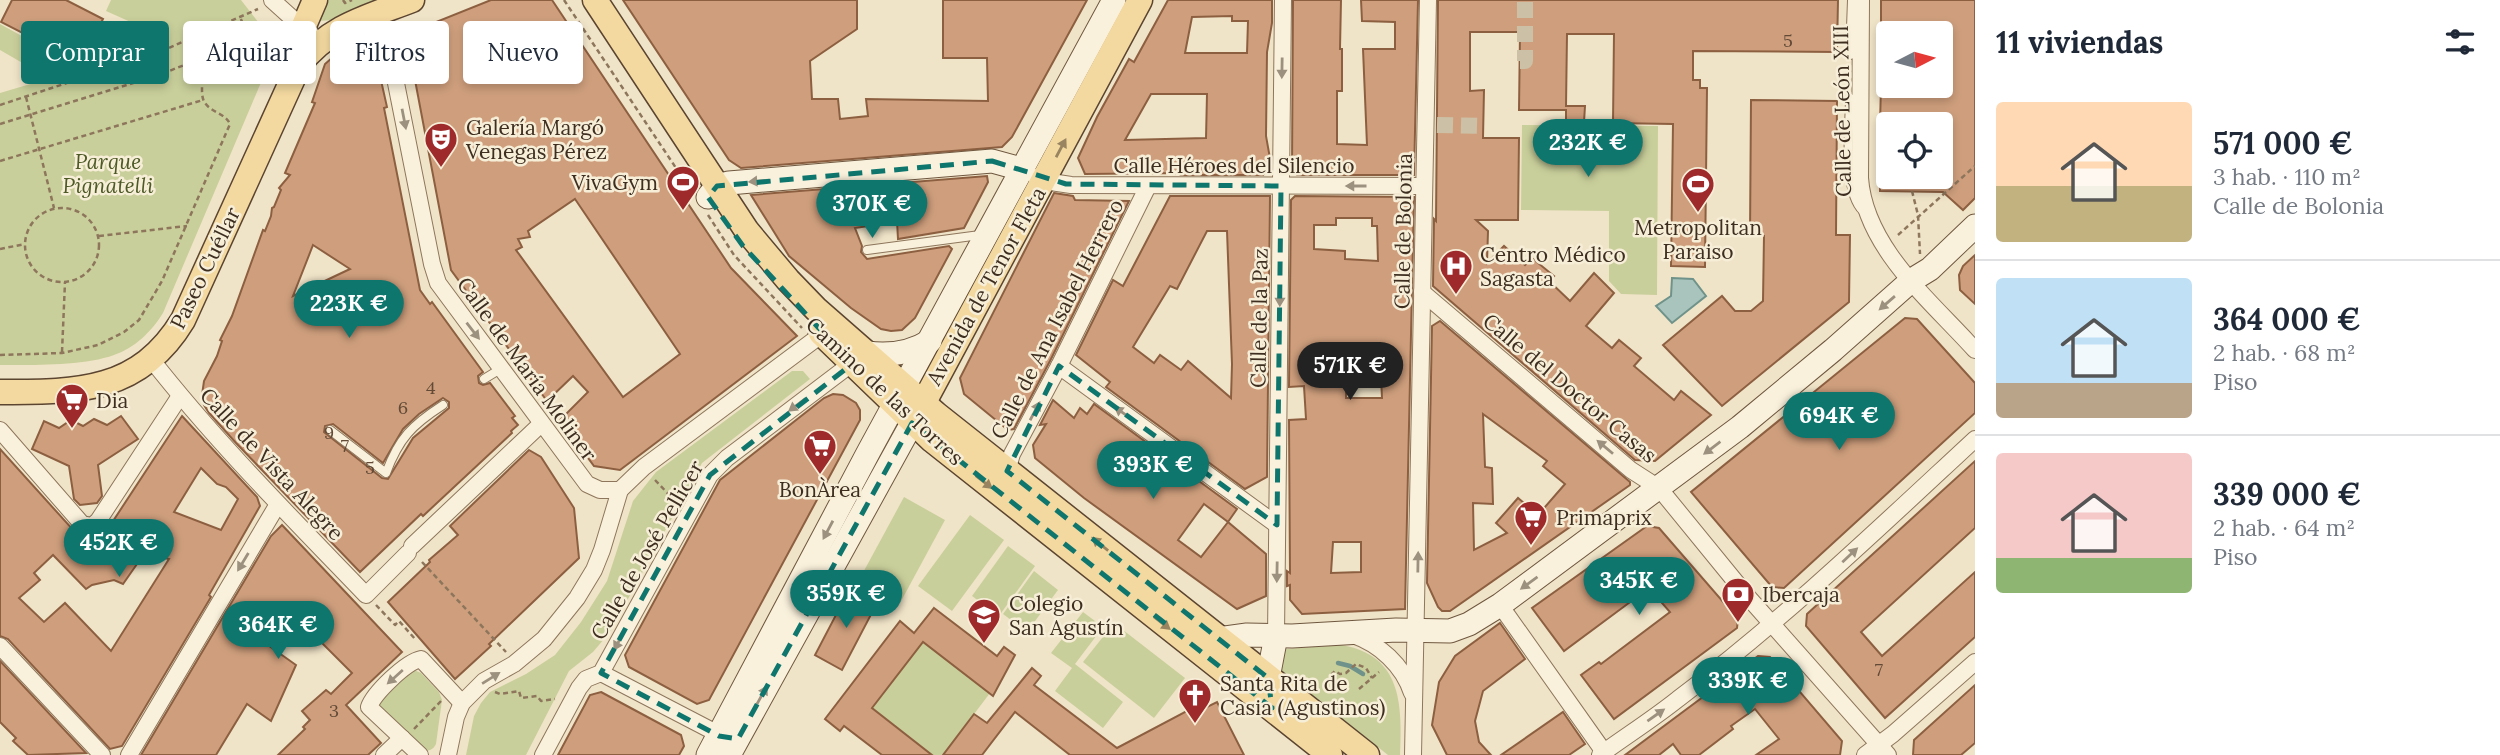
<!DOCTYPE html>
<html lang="es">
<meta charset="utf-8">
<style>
body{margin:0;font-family:Lora,serif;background:#f6f6f7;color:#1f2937;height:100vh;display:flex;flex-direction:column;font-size:26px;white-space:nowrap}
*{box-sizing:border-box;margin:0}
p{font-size:23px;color:#747a83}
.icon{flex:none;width:38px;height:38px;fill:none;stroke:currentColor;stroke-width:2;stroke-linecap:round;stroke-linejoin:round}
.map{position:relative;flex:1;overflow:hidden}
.drawer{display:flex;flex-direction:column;background:#fff;width:525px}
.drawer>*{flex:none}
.top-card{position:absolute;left:21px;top:21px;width:665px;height:63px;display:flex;gap:14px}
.needle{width:46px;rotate:84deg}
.controls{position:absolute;left:1876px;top:21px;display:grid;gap:14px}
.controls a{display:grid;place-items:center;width:77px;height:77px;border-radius:7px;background:#fff;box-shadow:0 4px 10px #0003;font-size:35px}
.price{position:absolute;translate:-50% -60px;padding:0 16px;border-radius:24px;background:#0f766e;color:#fff;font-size:23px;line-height:46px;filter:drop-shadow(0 2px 4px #0008)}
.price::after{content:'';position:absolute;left:50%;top:42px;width:21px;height:16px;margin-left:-10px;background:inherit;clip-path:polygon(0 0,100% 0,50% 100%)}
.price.selected{background:#222;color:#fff}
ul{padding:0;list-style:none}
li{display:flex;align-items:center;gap:21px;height:175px;padding:0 21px}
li+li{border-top:2px solid #e0e1e3}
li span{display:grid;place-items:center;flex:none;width:196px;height:140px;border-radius:7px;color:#555}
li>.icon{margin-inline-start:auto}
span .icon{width:84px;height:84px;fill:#fffc;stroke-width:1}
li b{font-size:30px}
h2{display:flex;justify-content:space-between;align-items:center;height:84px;padding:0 21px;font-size:30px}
.tag{padding:0 24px;border-radius:7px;background:#fff;box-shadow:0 4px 10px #0003;font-size:24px;line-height:63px}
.tag.selected{background:#0f766e;color:#fff}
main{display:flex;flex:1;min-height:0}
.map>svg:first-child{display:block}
.green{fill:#c9cf9b}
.water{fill:#a9c4bc;stroke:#6f938a;stroke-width:2}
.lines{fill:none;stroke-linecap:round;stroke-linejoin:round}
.stream{stroke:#6f938a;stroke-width:4.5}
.building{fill:#cf9f7d;stroke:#8d5f41;stroke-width:2;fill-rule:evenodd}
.street-tunnel{stroke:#ccc0a6;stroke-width:16;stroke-dasharray:16 8;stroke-linecap:butt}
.lane-casing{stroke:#8d765c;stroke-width:10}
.street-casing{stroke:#8d765c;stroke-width:18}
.secondary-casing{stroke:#6f573f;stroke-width:25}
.primary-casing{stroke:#5b4430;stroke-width:27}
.path{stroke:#8d765c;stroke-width:2.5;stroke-dasharray:5 3.5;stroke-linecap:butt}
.lane{stroke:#faf1dc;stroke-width:8}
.street{stroke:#faf1dc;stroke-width:16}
.secondary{stroke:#faf1dc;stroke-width:23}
.primary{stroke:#f3d9a0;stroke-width:24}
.oneway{fill:#9c907e}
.oneway2{fill:#988460}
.marked{fill:none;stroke:#0f766e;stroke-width:5;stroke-dasharray:14 9;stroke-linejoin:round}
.labels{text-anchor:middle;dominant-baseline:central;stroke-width:5;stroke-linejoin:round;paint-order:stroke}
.number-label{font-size:18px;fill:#624a37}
.street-label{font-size:21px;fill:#3d2e20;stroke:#f7eed8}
.poi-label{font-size:21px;fill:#3d2e20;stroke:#f7eed8;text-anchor:start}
.park-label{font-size:21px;font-style:italic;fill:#4d5a26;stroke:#f7eed8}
</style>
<main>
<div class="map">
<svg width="1975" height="755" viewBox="0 0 1975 755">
<rect width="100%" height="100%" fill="#f0e4c8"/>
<g class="green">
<path d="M111,0H241L273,41L274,52L163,313C152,331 135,348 114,355C84,366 33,365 0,365V93L81,69L162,36L106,11Z"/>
<path d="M329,0H383L333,20L319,21L317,19Z"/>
<path d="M0,24L38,45L26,65L0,50Z"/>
<path d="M1522,125L1658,126L1657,295L1621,294L1609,281V211L1521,210Z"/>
<path d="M792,371H803L810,379L702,463L610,632L593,652L569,671L526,755H466L474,716L481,703L490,692L526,674L555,655L581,622L607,581L633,501L656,472Z"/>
<path d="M904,497L945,520L900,603L859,580Z"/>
<path d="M970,515L1004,540L952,611L918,586Z"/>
<path d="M1008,546L1035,566L999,616L972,596Z"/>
<path d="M1034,571L1058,590L1027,632L1003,614Z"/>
<path d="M1083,612L1103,627L1075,664L1123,702L1103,728L1055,691L1072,668L1051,653Z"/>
<path d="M1114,623L1185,678L1154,718L1083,662Z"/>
<path d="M923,642L990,693L943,755H932L872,708Z"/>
<path d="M1341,645C1402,655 1402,704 1400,755H1388L1283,672L1280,667L1281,652L1286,649Z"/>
<path d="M414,670L421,673L439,692L442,700L436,744C433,750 429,751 423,751L379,710L378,703L410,672Z"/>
</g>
<path class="water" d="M1672,278L1693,279L1706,296L1672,323L1656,306L1671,296Z"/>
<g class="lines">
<path class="stream" d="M1338,663L1350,666L1363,674"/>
</g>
<g class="building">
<path d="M12,0H66L103,19L81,63L1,22Z"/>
<path d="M491,0H552L731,268L797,336L620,470L594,466L560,420L588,392L573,376L547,401L451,270L408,43L412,34L416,30ZM575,199L680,354L623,397L516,250L522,247L518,239L530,237L528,231Z"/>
<path d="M623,0H857V29L810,61L812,99H838L840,119L868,116L866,99L988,101L987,58H943V0H1087L1012,137L1002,147L741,168L729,160Z"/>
<path d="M1168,0H1272V23L1267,52L1266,136L1271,164L1263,175H1181L1182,173L1085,174L1078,158L1097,117L1129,59L1134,62ZM1232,16V21H1248L1247,53H1185L1192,17ZM1151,94H1207L1206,138L1125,140Z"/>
<path d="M1293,0H1341L1340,49H1342V91H1337V144L1367,145L1363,49H1395V22L1362,21L1361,0H1418L1414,175H1297L1292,170Z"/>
<path d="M1438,0H1838L1837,52L1693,51V80H1700V88H1707L1705,267L1671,266L1673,124L1613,123L1614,34H1567L1566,106H1585L1584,122H1566V110H1519L1520,32H1470V91L1484,90L1483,138H1519L1518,220H1476L1488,231L1487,263L1504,246L1525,265L1532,258L1554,276L1549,281L1570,301L1594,273L1614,293L1586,326L1612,348L1619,340L1641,358L1634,366L1674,400L1681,391L1711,415L1655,461L1635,460L1433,286L1434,219L1436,221Z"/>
<path d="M1881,0H1975V198L1963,210L1943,192L1880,191V177H1941V124H1880L1881,86H1941V33H1881Z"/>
<path d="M350,49L368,54L378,67L387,107L384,108L420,290L430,304L432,302L483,372L478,376L479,383L483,385L490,383L515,416L512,418L518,425L511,431L512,433L423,516L421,514L360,572L236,443L209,413L204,405L202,395L204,381L217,356L222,341L220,340L232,316L263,230L265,231L271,216L272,208L274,207L281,190L279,188L290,175L285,173L315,103L312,102L325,64L341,50ZM313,245L350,269L293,296ZM443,398L449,402V408L413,438L388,479L382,478L324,432L325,426L333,424L383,463L403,429L419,414Z"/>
<path d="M1751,100L1837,101L1836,235H1850L1849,302L1722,406L1663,345L1722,296L1735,311H1751L1763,301L1764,236H1750Z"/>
<path d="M987,176L988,182L964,228L898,239L897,221L869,223V226L855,228L862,246L861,252L867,259L949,246L952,249L915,318L902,330L891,331L881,329L851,308L789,256L751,195Z"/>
<path d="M1054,193L1073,196L1075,200L1129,201L1050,361L1014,429L1008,430L964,394L960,378Z"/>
<path d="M1170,196H1270L1267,477L1245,489L1106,387L1110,382L1076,355L1113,280L1123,286ZM1207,231H1227L1232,364L1231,398L1188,361L1181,370L1160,355L1154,363L1133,347L1170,286L1177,289Z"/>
<path d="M1295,196L1414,197L1405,609L1302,614L1290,600V585L1287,586V571L1290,573L1289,420L1306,419L1304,386L1289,387L1291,200ZM1336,218H1372V226H1377L1378,261L1345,259V251L1314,249V225H1336ZM1341,354L1380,355L1382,398H1346V384H1342ZM1333,542H1361V572L1331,573Z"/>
<path d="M1975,255V304L1960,290L1959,275L1963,266Z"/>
<path d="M1905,318L1917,319L1975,383V413L1784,588L1772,587L1691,492Z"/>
<path d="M1440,321L1630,482V485L1450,611H1442L1438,607L1427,583L1432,326ZM1483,414L1547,461L1543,466L1565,484L1538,515L1518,498L1496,523L1507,533L1474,550L1473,503L1493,504L1492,468L1485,467Z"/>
<path d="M833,394L843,395L856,403L860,410V420L709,700L697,704L629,667L625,655L720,480L824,398Z"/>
<path d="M1053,400L1074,418L1080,408L1087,414L1094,404L1237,509L1228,522L1266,554V596L1237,609L1084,498L1035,458L1033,445L1046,424L1040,425ZM1204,504L1228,522L1201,557L1178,540Z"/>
<path d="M121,416L138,439L98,465L102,496L97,503L80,505L74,499L69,466L32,449L44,421L59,428L71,420L83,426L94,419L107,425Z"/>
<path d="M182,416L257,497L260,506L209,595L211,597L122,746L110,749L8,639L0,636V449L74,531L84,535L96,547ZM201,468L217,484L226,487L238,499L221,530L174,512ZM144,554L169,559L111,651L65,603L44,622L19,598L40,580L34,573L53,555L86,589L92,585L114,580L123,584Z"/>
<path d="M529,450L541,457L574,508L579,558L489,644L491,646L455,679L388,602L430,562L429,560L458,535L450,526Z"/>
<path d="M1975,461V528L1861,632L1882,656L1975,572V637L1885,718L1806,626L1807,614Z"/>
<path d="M282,525L402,652L346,705L381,743L368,755H278L305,729L303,727L310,720L302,711L326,690L331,694L352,673L287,608L265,643L296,665L271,721L247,704L216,755H141L271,536Z"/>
<path d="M1647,526L1659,528L1738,619L1737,628L1614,719L1581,675L1599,662L1601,664L1670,612L1649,588L1564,651L1532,608Z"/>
<path d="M849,590L876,605L842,670L815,655Z"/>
<path d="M934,608L997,656L1004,647L1015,655L993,696L923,642L872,708L932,755H882L844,726L840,731L825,719L900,621L914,633Z"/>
<path d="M1500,623L1525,659L1483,691L1475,721L1479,742L1491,755H1447L1432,725L1439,682L1455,656Z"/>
<path d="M1758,656L1770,657L1842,741L1840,755H1756L1779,739L1755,709L1731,726L1733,729L1699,755H1681L1673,744L1659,755H1625Z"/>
<path d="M0,661L86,753L28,755L13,741L16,738L0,722Z"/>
<path d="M1032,668L1041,676L1034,685L1117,748L1200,704L1203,709L1217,702L1244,755H1070L1015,712L982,755H943L974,714L987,723Z"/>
<path d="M1975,685V743L1961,755H1913L1914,740Z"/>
<path d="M601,692L681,735L684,746L679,755H558L590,695Z"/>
<path d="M1563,712L1585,744L1569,755H1501Z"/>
</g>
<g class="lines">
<g class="street-tunnel">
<path d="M1520,61H1525V0"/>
<path d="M1437,125L1483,126"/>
</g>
<defs>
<g id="lane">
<path d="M1850,55L1852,0"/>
<path d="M1850,98C1850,126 1842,191 1863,211"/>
<path d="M867,250L980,235"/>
<path d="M484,379L502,368"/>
<path d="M330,430L386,473C399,438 412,425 443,405"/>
</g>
<g id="street">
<path d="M272,0L303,28L310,32"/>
<path d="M1861,0L1860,178C1865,248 1931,301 1975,350"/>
<path d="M350,25L381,41L391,58L432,264L438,283L587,484L600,490H620"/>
<path d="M1036,177L1044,181L1071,185L1424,186"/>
<path d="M1422,292L1631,470L1659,488L1748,597L1888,755"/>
<path d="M151,359C217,443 292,518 366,595L408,553"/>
<path d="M1059,366L1277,525"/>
<path d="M0,430L82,524L92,526L98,521L180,396"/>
<path d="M1010,473L1009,464L1012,454L1059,366L1148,186"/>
<path d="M412,546L541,424"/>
<path d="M1500,605L1604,752"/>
<path d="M1353,635C1379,644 1403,665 1412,693"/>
<path d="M1276,636L1283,0"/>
<path d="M0,646L102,755"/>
<path d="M601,673L726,738"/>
<path d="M129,755L278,504"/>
<path d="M384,755L402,738"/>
<path d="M420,755L369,707C374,693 406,662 421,659L462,703"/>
<path d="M448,755L456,717L462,703L484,681L514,664L544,639L577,598L594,570L602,550L620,490L644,467L829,329"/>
<path d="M543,755L579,688L586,679L601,673L710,475L727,458L851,364"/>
<path d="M1413,755L1428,0"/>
<path d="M1600,755C1626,736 1653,719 1678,699C1783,620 1879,528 1975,439"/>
<path d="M1865,755L1893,734L1975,662"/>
</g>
<g id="secondary">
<path d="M708,197L717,186L729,183L992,161L1021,169"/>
<path d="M867,353C889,356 911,353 930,341"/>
<path d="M1218,639L1247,635L1292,636L1396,630L1450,631L1469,624L1500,605L1740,427L1833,350L1912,280L1930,269L1975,226"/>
<path d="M1268,692V678L1276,636"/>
<path d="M708,755L869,451L1114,0"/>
<path d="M729,755L922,405"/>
</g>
<g id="primary">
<path d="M595,0L747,231L788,280L816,309L936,414L1367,755"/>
<path d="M299,65L303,28L315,0"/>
<path d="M821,333L932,440L1330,755"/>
<path d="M0,392C76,392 139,393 183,320L299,65C329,26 368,17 412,0"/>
<path d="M924,402L1140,0"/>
</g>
</defs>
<use href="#lane" class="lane-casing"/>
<use href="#street" class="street-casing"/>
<use href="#secondary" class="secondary-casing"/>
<use href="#primary" class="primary-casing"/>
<g class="path">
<path d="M343,0L345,3L352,0"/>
<path d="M564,0L690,189"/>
<path d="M26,97L54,208"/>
<path d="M0,105L155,54L258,9"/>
<path d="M0,124L159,75L250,39L276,24"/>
<path d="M0,161L203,100"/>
<path d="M1912,191L1918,215L1920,254"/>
<circle cx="62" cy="245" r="37"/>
<path d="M708,215L734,255L802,328"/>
<path d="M1898,235L1975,166"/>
<path d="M99,236L187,226"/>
<path d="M0,249L25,244"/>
<path d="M62,352L65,282"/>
<path d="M0,355L62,353L98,345L124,332L139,320L162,281L230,124C225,113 212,113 205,103C202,99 202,93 202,88C202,57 236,62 257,56L240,17"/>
<path d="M655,480L677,503"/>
<path d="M422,562L506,652"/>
<path d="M376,605L395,625L399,621L416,640"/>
<path d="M1331,675L1335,671L1340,674L1346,673L1356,664L1366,668L1372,678"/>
<path d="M1359,689L1379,672"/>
<path d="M495,692L500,694L519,691L521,698L537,696L541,701L555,699"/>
<path d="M414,729L441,701"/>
</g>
<use href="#lane" class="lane"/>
<use href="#street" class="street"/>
<use href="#secondary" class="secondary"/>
<use href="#primary" class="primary"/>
</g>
<defs><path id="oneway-solid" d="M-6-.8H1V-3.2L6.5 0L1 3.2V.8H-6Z" transform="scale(1.75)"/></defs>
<g class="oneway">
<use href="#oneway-solid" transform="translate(1282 68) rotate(91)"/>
<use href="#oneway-solid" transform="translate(404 119) rotate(79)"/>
<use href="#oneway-solid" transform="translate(759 181) rotate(175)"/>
<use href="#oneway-solid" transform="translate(1356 186) rotate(-180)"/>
<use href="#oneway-solid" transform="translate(1280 296) rotate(91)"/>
<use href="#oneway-solid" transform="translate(1887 303) rotate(139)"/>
<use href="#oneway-solid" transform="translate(473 331) rotate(52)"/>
<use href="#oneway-solid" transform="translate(797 405) rotate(143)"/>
<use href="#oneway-solid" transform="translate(1035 411) rotate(-62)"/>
<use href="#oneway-solid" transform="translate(1123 413) rotate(-144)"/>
<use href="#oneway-solid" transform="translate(1605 447) rotate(-140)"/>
<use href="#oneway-solid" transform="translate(1712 448) rotate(143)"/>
<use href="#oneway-solid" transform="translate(828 530) rotate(118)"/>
<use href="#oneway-solid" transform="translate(1850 555) rotate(-43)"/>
<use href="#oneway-solid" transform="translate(243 562) rotate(121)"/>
<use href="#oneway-solid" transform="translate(1418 562) rotate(-89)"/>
<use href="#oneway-solid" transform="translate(1277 572) rotate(91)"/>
<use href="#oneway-solid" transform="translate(1529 583) rotate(144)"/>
<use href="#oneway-solid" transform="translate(619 641) rotate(119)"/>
<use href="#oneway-solid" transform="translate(395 677) rotate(138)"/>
<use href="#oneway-solid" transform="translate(491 678) rotate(-32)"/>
<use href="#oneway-solid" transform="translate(762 695) rotate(-61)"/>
<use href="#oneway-solid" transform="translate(1656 715) rotate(-35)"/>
</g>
<g class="oneway2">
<use href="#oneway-solid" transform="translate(1061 148) rotate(-62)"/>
<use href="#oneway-solid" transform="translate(984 482) rotate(38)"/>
<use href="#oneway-solid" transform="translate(1100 544) rotate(-141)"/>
<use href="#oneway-solid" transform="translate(1162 623) rotate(38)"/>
</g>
<path class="marked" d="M992,161L1066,184L1281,186L1277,525L1059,366L1007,471L1268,678L1272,708L912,423L738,739L719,736L601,673L710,475L852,364L743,246L708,197L717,186Z"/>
<defs>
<symbol id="theatre-pin" viewBox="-11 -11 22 30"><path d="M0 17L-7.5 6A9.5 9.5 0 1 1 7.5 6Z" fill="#9e2a2b" stroke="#f7eed8"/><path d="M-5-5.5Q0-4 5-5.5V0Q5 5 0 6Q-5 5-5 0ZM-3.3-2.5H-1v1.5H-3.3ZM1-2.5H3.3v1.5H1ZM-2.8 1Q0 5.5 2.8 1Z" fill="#fff"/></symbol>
<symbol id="stadium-pin" viewBox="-11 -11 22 30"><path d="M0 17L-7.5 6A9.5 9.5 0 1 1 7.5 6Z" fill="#9e2a2b" stroke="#f7eed8"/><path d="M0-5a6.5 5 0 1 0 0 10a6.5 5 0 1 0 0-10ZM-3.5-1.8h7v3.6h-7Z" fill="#fff"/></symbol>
<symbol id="hospital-pin" viewBox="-11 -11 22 30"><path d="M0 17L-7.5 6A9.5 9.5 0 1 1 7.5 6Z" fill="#9e2a2b" stroke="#f7eed8"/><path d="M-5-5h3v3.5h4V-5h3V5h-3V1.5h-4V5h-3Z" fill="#fff"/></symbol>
<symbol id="supermarket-pin" viewBox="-11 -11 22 30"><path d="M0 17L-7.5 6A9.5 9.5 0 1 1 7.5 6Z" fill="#9e2a2b" stroke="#f7eed8"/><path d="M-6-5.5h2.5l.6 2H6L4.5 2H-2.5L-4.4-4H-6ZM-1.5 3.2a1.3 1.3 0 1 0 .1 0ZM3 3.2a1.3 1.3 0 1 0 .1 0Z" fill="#fff"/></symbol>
<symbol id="bank-pin" viewBox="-11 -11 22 30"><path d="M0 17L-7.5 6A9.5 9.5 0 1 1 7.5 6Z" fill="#9e2a2b" stroke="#f7eed8"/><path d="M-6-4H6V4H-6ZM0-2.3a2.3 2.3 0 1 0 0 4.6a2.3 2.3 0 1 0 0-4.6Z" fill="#fff"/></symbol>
<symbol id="school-pin" viewBox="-11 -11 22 30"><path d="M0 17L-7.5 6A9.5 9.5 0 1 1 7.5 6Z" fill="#9e2a2b" stroke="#f7eed8"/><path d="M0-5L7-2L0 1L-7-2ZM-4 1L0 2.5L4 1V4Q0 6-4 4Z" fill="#fff"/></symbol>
<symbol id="church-pin" viewBox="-11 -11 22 30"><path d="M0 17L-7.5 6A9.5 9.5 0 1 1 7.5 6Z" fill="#9e2a2b" stroke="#f7eed8"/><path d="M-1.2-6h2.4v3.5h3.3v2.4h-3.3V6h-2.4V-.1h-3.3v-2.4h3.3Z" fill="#fff"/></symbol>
</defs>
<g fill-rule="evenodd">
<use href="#theatre-pin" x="422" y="120" width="38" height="52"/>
<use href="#stadium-pin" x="664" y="163" width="38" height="52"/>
<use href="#stadium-pin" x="1679" y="165" width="38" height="52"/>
<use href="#hospital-pin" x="1437" y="247" width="38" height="52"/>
<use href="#supermarket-pin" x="53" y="381" width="38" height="52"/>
<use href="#supermarket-pin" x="801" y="427" width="38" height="52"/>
<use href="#supermarket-pin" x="1512" y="498" width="38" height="52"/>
<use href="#bank-pin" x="1719" y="575" width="38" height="52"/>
<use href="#school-pin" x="965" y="596" width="38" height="52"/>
<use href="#church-pin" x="1176" y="676" width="38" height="52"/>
</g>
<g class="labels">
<g class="number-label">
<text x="1788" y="40">5</text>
<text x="431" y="387">4</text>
<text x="403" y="407">6</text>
<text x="329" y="432">9</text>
<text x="345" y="445">7</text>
<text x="370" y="467">5</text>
<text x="1879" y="669">7</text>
<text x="334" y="710">3</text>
</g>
<g class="street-label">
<text transform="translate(1842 111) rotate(-91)">Calle de León XIII</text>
<text x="1234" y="165">Calle Héroes del Silencio</text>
<text transform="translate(1403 231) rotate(-89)">Calle de Bolonia</text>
<text transform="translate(205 268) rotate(-64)">Paseo Cuéllar</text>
<text transform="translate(986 286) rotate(-61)">Avenida de Tenor Fleta</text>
<text transform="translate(1259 318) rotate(-89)">Calle de la Paz</text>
<text transform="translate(1057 319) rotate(-63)">Calle de Ana Isabel Herrero</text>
<text transform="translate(527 369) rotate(54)">Calle de María Moliner</text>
<text transform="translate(1570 388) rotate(40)">Calle del Doctor Casas</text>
<text transform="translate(885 391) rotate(43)">Camino de las Torres</text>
<text transform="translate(272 464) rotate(47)">Calle de Vista Alegre</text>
<text transform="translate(647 550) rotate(-60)">Calle de José Pellicer</text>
</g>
<g class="poi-label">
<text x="466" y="127">Galería Margó<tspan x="466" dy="24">Venegas Pérez</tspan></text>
<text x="658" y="182" text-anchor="end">VivaGym</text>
<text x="1698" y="227" text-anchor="middle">Metropolitan<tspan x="1698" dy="24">Paraiso</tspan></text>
<text x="1480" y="254">Centro Médico<tspan x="1480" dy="24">Sagasta</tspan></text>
<text x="96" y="400">Dia</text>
<text x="820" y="489" text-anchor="middle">BonÀrea</text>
<text x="1556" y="517">Primaprix</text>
<text x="1762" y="594">Ibercaja</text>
<text x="1009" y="603">Colegio<tspan x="1009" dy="24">San Agustín</tspan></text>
<text x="1220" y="683">Santa Rita de<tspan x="1220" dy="24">Casia (Agustinos)</tspan></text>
</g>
<g class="park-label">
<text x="108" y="161">Parque<tspan x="108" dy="24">Pignatelli</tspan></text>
</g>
</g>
</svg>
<div class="controls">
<a><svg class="needle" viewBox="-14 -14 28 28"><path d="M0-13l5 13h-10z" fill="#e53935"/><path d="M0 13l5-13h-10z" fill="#747a83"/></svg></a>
<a><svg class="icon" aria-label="locate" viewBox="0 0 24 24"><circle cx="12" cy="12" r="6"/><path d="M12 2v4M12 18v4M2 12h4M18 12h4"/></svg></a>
</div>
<b class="price" style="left:1588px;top:179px">232K €</b>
<b class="price" style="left:872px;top:240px">370K €</b>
<b class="price" style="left:349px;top:340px">223K €</b>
<b class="price selected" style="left:1350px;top:402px">571K €</b>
<b class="price" style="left:1839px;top:452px">694K €</b>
<b class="price" style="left:1153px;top:501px">393K €</b>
<b class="price" style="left:119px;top:579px">452K €</b>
<b class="price" style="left:1639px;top:617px">345K €</b>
<b class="price" style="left:846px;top:630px">359K €</b>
<b class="price" style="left:278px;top:661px">364K €</b>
<b class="price" style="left:1748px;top:717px">339K €</b>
<div class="top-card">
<a class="tag selected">Comprar</a>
<a class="tag">Alquilar</a>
<a class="tag">Filtros</a>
<a class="tag">Nuevo</a>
</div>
</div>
<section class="drawer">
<h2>11 viviendas<svg class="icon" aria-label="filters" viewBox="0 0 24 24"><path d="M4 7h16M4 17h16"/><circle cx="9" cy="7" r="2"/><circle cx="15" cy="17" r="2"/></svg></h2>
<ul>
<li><span style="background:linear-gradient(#ffd9b3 60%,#c2b280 0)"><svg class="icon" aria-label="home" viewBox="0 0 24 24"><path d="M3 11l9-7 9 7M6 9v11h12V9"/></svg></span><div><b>571 000 €</b><p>3 hab. · 110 m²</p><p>Calle de Bolonia</p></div></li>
<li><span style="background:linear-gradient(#bfe0f5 75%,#b9a48a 0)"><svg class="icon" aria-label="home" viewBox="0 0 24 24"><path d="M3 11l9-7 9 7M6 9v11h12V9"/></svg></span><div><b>364 000 €</b><p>2 hab. · 68 m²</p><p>Piso</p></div></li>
<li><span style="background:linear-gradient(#f6c9c9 75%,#8fb573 0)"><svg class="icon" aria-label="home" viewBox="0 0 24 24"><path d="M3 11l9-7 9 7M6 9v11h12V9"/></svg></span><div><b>339 000 €</b><p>2 hab. · 64 m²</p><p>Piso</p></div></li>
</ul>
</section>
</main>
